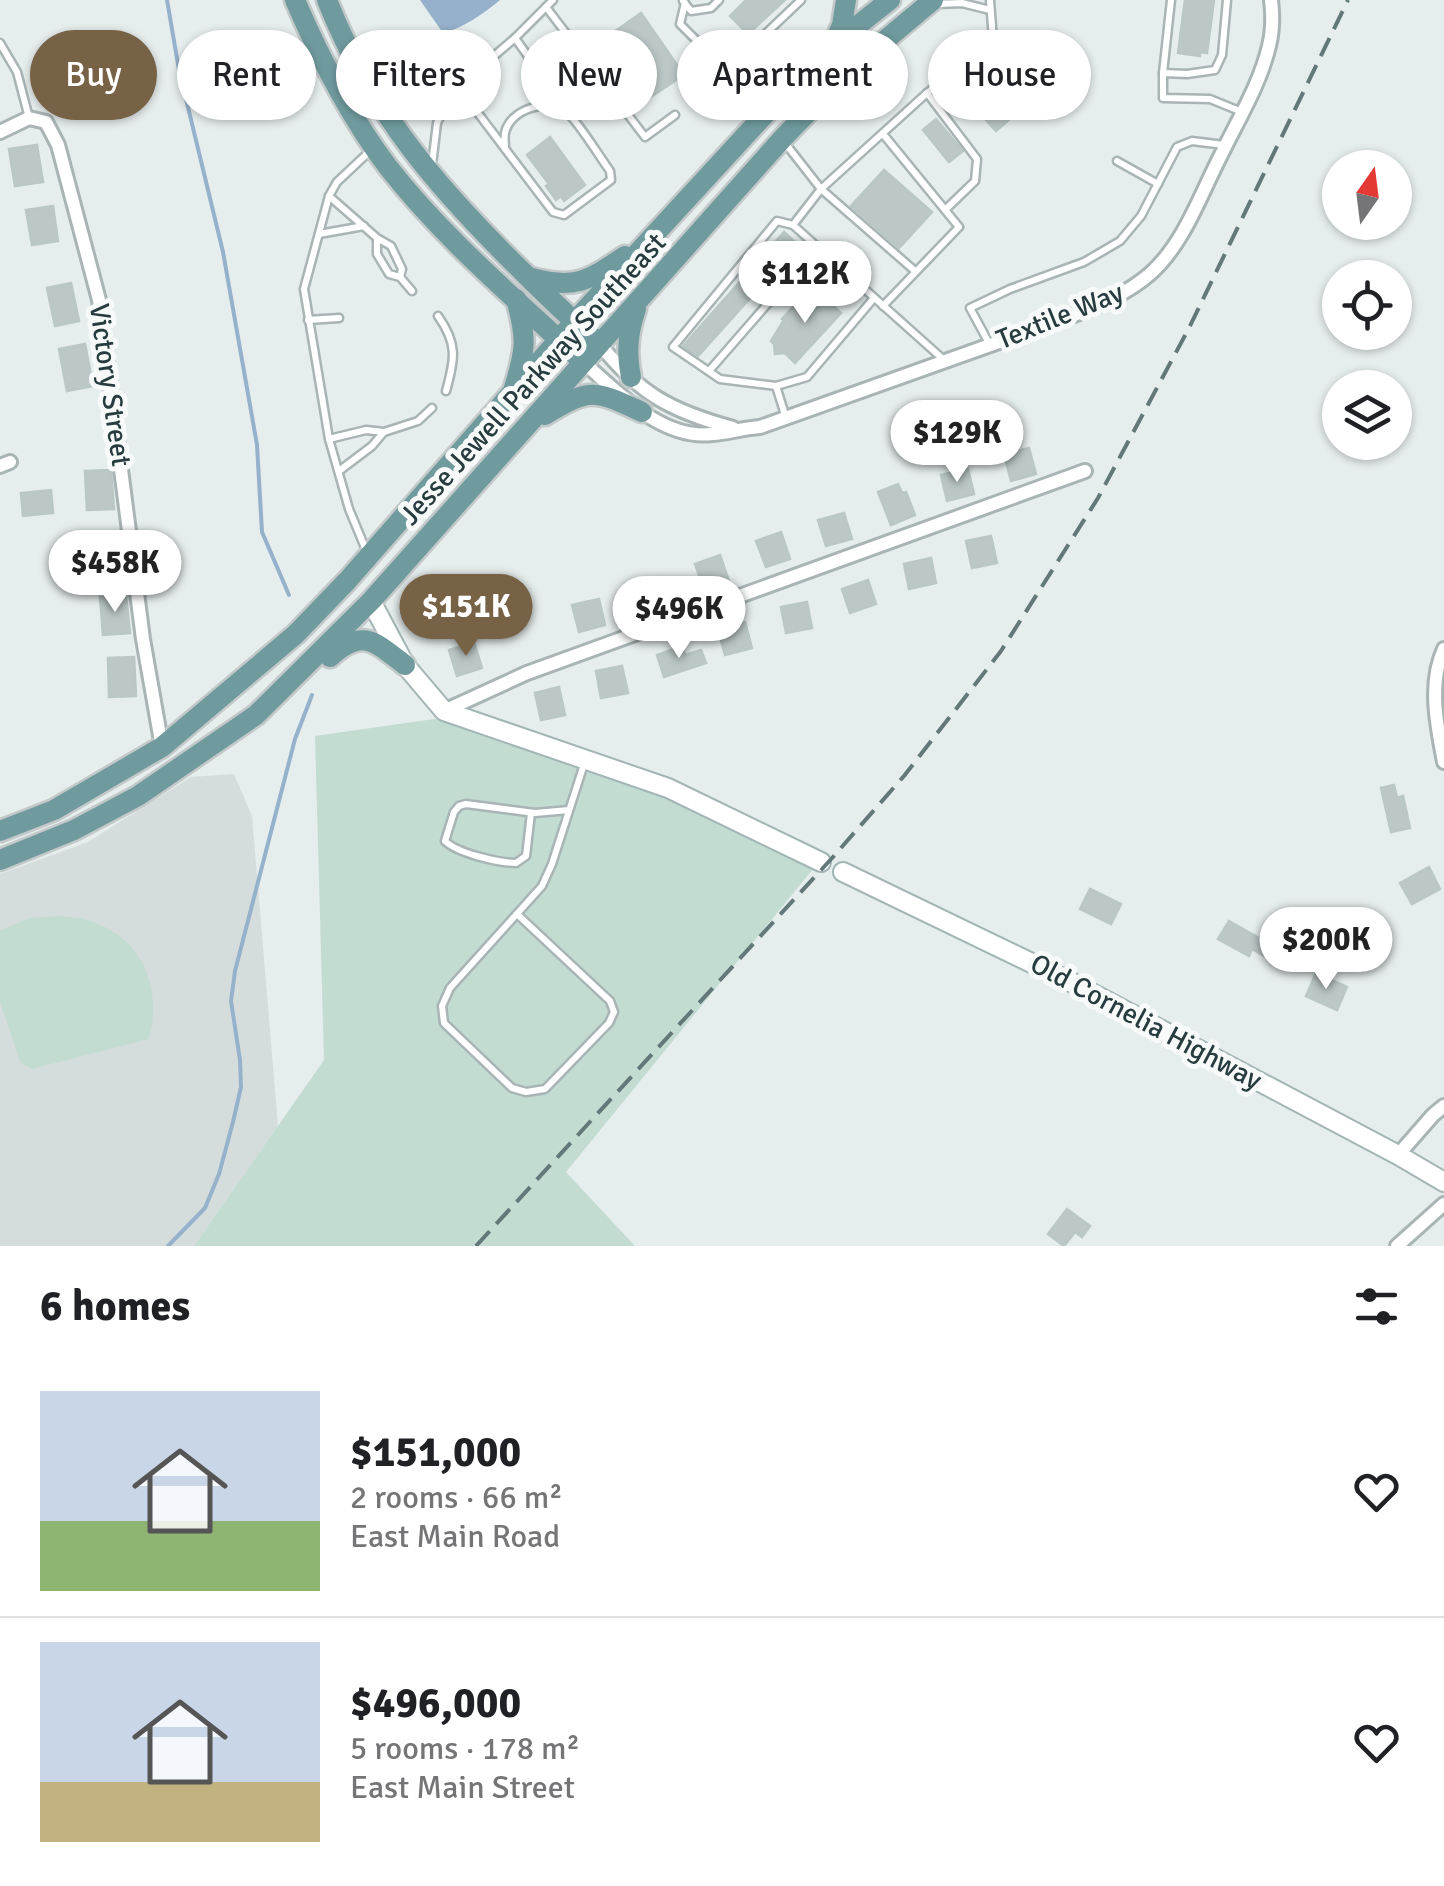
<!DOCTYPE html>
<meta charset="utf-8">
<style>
body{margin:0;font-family:Signika,sans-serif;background:#f6f6f6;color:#202124;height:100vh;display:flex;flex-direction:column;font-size:38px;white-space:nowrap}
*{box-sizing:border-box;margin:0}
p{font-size:32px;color:#757577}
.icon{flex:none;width:55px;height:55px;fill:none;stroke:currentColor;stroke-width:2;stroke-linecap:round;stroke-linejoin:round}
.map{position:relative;height:1246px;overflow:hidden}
.side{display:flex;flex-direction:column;background:#fff;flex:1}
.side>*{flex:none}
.top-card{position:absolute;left:30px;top:30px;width:1385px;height:90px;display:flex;gap:20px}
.needle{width:65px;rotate:14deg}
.fabs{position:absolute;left:1322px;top:150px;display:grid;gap:20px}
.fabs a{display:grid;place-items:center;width:90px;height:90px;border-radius:50%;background:#fff;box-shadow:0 2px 8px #0004;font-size:50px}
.price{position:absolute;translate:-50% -85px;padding:0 22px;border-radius:35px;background:#fff;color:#222;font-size:32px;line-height:65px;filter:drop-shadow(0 2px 5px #0008)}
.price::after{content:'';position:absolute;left:50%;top:60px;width:30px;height:22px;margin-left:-15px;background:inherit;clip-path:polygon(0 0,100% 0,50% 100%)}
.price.active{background:#786245;color:#fff}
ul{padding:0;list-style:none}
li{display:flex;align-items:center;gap:30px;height:250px;padding:0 40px}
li+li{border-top:2px solid #e0e0e0}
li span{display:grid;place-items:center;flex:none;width:280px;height:200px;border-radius:0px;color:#555}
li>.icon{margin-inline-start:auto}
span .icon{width:120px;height:120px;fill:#fffc;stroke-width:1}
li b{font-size:42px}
h2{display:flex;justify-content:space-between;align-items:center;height:120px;padding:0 40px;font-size:42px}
.tag{padding:0 35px;border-radius:45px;background:#fff;box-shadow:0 2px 8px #0004;font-size:35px;line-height:90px}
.tag.active{background:#786245;color:#fff}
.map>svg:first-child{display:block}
.built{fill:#d4dddc}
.green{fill:#c2dcd2}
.water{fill:#95b1cc}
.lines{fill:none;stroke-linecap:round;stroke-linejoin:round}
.stream{stroke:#95b1cc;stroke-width:4}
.building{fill:#bcc8c7;stroke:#b9c7c5;stroke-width:2.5}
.lane-casing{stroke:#a9b4b5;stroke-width:11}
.street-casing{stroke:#a9b4b5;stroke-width:18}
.secondary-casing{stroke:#a3b5b5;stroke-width:22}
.primary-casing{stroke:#c3c8c9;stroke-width:25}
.lane{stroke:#fff;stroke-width:6}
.street{stroke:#fff;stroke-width:12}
.secondary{stroke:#fff;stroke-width:18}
.primary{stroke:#709b9e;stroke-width:20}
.rail{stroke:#627879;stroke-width:4;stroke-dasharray:20 10;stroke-linecap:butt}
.labels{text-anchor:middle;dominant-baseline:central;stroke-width:10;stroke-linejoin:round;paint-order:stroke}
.street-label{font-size:28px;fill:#273c3e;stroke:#f7faf9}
</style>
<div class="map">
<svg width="1444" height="1246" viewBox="0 0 1444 1246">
<rect width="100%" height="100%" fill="#e6eded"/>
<path class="built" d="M234,774L252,816L278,1126L194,1246H0V874L88,842L191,777Z"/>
<g class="green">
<path d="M476,713L826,853L566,1172L635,1246H194L324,1060L315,736Z"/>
<path d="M61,916C71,917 83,918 93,922C144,940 162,989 149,1039L32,1069L20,1062L0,1002V931L29,918Z"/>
</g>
<path class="water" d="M420,0H500C484,13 464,28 443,33Z"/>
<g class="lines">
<g class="stream">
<path d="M167,0L179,70L223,252L257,445L262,532L289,595"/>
<path d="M168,1246L205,1208L219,1174L233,1122L241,1087L240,1060L231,1001L235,971L295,739L312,695"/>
</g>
</g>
<g class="building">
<path d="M746,0H785L748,34L730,16Z"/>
<path d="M1185,0H1214L1207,53L1200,52V56L1178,53Z"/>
<path d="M641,13L684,75L640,104L636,86L604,39Z"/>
<path d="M988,83L993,89L997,85L1020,110L996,131L972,105L983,96L979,91Z"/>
<path d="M936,119L963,151L949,162L923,130Z"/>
<path d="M550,137L585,185L564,201L561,196L556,200L546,186L549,184L527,155Z"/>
<path d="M37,145L43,182L15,186L9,149Z"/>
<path d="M884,170L932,212L899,248L851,206Z"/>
<path d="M53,206L58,241L32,245L26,210Z"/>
<path d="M784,232L798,245L698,356L683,346Z"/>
<path d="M71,283L79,321L55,326L47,288Z"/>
<path d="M817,291L829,294V302L841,313L795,363L785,353L775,354L774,344L771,341L784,320L782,319L795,305L797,307Z"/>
<path d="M85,344L93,386L67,391L59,349Z"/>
<path d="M1029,448L1036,474L1011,481L1004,454Z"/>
<path d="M968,469L974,494L947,501L941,475Z"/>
<path d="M111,470L114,509L87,510L85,471Z"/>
<path d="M898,484L902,493L906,492L915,515L891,525L878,492Z"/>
<path d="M51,490L53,513L23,516L21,493Z"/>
<path d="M844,513L852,539L826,546L818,520Z"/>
<path d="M781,532L790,559L766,567L756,541Z"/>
<path d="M118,533L122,570L98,572L94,536Z"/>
<path d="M991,536L997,563L972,568L966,541Z"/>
<path d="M720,555L729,581L704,589L695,564Z"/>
<path d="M931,558L936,583L909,589L904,564Z"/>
<path d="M661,577L667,604L640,610L634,584Z"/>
<path d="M868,580L876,604L850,613L842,589Z"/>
<path d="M126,595L130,633L103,635L100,597Z"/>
<path d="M599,599L605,625L579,632L572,605Z"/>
<path d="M807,602L812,628L786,633L781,607Z"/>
<path d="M745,622L752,648L725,655L718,629Z"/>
<path d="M474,642L482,668L457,676L449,650Z"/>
<path d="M682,646L685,655L701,650L706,663L664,677L657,655Z"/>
<path d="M134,657L136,696L109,697L108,658Z"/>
<path d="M622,666L628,693L601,698L596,671Z"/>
<path d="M559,687L565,715L541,720L535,693Z"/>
<path d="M1394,785L1397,798L1403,796L1410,828L1391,832L1381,788Z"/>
<path d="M1429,867L1440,889L1412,904L1400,883Z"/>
<path d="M1090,889L1121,904L1111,924L1080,909Z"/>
<path d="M1229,921L1261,939L1264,935L1286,947L1277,963L1252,949L1249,956L1218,939Z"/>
<path d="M1316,973L1347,987L1337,1010L1306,996Z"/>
<path d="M1067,1209L1090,1226L1082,1237L1075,1232L1064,1246L1048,1234Z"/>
</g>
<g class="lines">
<defs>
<g id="lane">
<path d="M1171,0L1163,73L1187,74L1215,70L1222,55L1227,0"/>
<path d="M683,1L691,11L711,8L719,0"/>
<path d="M685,3L680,24L713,57L737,61L801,0"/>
<path d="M937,4L962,3L990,10"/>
<path d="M546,7L645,137L675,115"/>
<path d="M515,38L567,111"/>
<path d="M0,43L17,72L29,118"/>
<path d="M1163,73V98L1210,99L1242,112"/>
<path d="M376,85L398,94L424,98L452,92L465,96L553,212L564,215L611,180L610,171C601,159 576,118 566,112C547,98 510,109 505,133C504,138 505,144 505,149"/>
<path d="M927,93L977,159L975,181L945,210"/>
<path d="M883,134L959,227L883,306"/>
<path d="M785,143L821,189L915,271"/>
<path d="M1117,161L1158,184"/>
<path d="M432,165L437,123L452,92L515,38L553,0"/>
<path d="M329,196L377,238L391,246L402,269L400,277"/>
<path d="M793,225L777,221L673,347L720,379L776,386L807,377L874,298"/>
<path d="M319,234L364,226"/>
<path d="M377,239V254L389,274L400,277L412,291"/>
<path d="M438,316C458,344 455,359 446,391"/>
<path d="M308,320L339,318"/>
<path d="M990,345L970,308L1010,289L1084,262L1120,241L1141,216L1177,147L1192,141L1224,145"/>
<path d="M944,360L793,225L821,189L927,93L993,40L990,0"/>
<path d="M709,371L817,247"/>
<path d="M776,386L786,418"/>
<path d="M329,439L366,430L384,432L418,421L432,408"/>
<path d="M339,471L372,446L383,433"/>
<path d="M366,550L349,509L329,439L304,289L329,196L337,182L370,151"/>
<path d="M531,813L526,856L516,863C499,863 457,853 445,841L454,812L459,806L466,804L535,813L569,810"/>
<path d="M517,914L610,1001L614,1012L609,1023L545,1089L526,1092L512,1088L444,1023L442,1006L450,988L542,886L552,864L585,761"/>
</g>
<g id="street">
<path d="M0,132L29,118L46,122L58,145L99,300L143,639L162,747"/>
<path d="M599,343C639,394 671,411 733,428"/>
<path d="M583,362C618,392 661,440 712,434C728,433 744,428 760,427L1069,317C1098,306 1127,294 1151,273C1185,242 1201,193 1222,153C1239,118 1260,84 1269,46C1273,30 1273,16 1271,0"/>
<path d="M0,466L10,462"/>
<path d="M1444,649C1428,683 1437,726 1444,762"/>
<path d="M444,711L527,673L1085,471"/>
<path d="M1398,1155L1433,1115L1444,1106"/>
<path d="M1397,1246L1444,1204"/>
</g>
<g id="secondary">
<path d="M371,601L405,665L444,711L668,788L821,862"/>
<path d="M843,872L1071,982L1398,1155L1444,1182"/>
</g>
<g id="primary">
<path d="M295,0C320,58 350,117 388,167C445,240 516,299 583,362"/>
<path d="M327,0C371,112 440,191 525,274C549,298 573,321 599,343"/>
<path d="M835,41L842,25L846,0"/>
<path d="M532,278C576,290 589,280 625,256"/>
<path d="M631,377C626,352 628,332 636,309"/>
<path d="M514,388C526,349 527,339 516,299"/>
<path d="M545,415C591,387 594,390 642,412"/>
<path d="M330,657C363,627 375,642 405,665"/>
<path d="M0,831L54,810L162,747L296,634L347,581L574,322L790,87L834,44L890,0"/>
<path d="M0,860L74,830L138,796L256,715L371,601L782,139L846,73L933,0"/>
</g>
</defs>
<use href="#lane" class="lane-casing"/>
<use href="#street" class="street-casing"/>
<use href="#secondary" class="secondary-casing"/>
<use href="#primary" class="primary-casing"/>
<use href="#lane" class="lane"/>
<use href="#street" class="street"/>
<use href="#secondary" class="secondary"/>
<use href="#primary" class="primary"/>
<path class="rail" d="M476,1246L833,857L904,776L1001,651L1098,498L1189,328L1348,0"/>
</g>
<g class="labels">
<g class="street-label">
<text transform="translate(1060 316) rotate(-22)">Textile Way</text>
<text transform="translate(533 379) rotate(-48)">Jesse Jewell Parkway Southeast</text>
<text transform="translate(110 385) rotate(82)">Victory Street</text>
<text transform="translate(1146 1022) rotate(28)">Old Cornelia Highway</text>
</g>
</g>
</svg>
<div class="fabs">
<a><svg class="needle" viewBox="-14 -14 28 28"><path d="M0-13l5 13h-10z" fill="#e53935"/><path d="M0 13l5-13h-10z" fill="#757577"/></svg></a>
<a><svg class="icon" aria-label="locate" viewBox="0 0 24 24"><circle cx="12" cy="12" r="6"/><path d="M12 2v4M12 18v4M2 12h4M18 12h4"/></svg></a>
<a><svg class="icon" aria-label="layers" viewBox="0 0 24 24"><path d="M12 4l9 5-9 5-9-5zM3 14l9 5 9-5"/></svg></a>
</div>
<b class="price" style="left:805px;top:326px">$112K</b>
<b class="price" style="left:957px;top:485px">$129K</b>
<b class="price" style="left:115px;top:615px">$458K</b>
<b class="price active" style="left:466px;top:659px">$151K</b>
<b class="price" style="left:679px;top:661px">$496K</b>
<b class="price" style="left:1326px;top:992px">$200K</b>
<div class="top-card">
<a class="tag active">Buy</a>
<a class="tag">Rent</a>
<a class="tag">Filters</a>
<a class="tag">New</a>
<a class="tag">Apartment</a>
<a class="tag">House</a>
</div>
</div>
<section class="side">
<h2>6 homes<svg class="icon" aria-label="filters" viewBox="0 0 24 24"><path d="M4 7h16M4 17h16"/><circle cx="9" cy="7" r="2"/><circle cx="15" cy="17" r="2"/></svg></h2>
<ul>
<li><span style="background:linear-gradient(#c9d6e8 65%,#8fb573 0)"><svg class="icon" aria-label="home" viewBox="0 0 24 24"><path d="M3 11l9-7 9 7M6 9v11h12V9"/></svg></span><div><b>$151,000</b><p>2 rooms · 66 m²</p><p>East Main Road</p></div><svg class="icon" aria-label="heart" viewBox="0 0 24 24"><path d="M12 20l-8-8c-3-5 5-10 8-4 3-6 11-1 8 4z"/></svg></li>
<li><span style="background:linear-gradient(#c9d6e8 70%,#c2b280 0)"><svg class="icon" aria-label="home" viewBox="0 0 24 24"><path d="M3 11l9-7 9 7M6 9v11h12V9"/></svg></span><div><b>$496,000</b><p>5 rooms · 178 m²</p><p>East Main Street</p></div><svg class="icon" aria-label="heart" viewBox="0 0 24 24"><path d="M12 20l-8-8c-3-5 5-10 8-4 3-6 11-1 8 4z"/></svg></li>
</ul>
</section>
